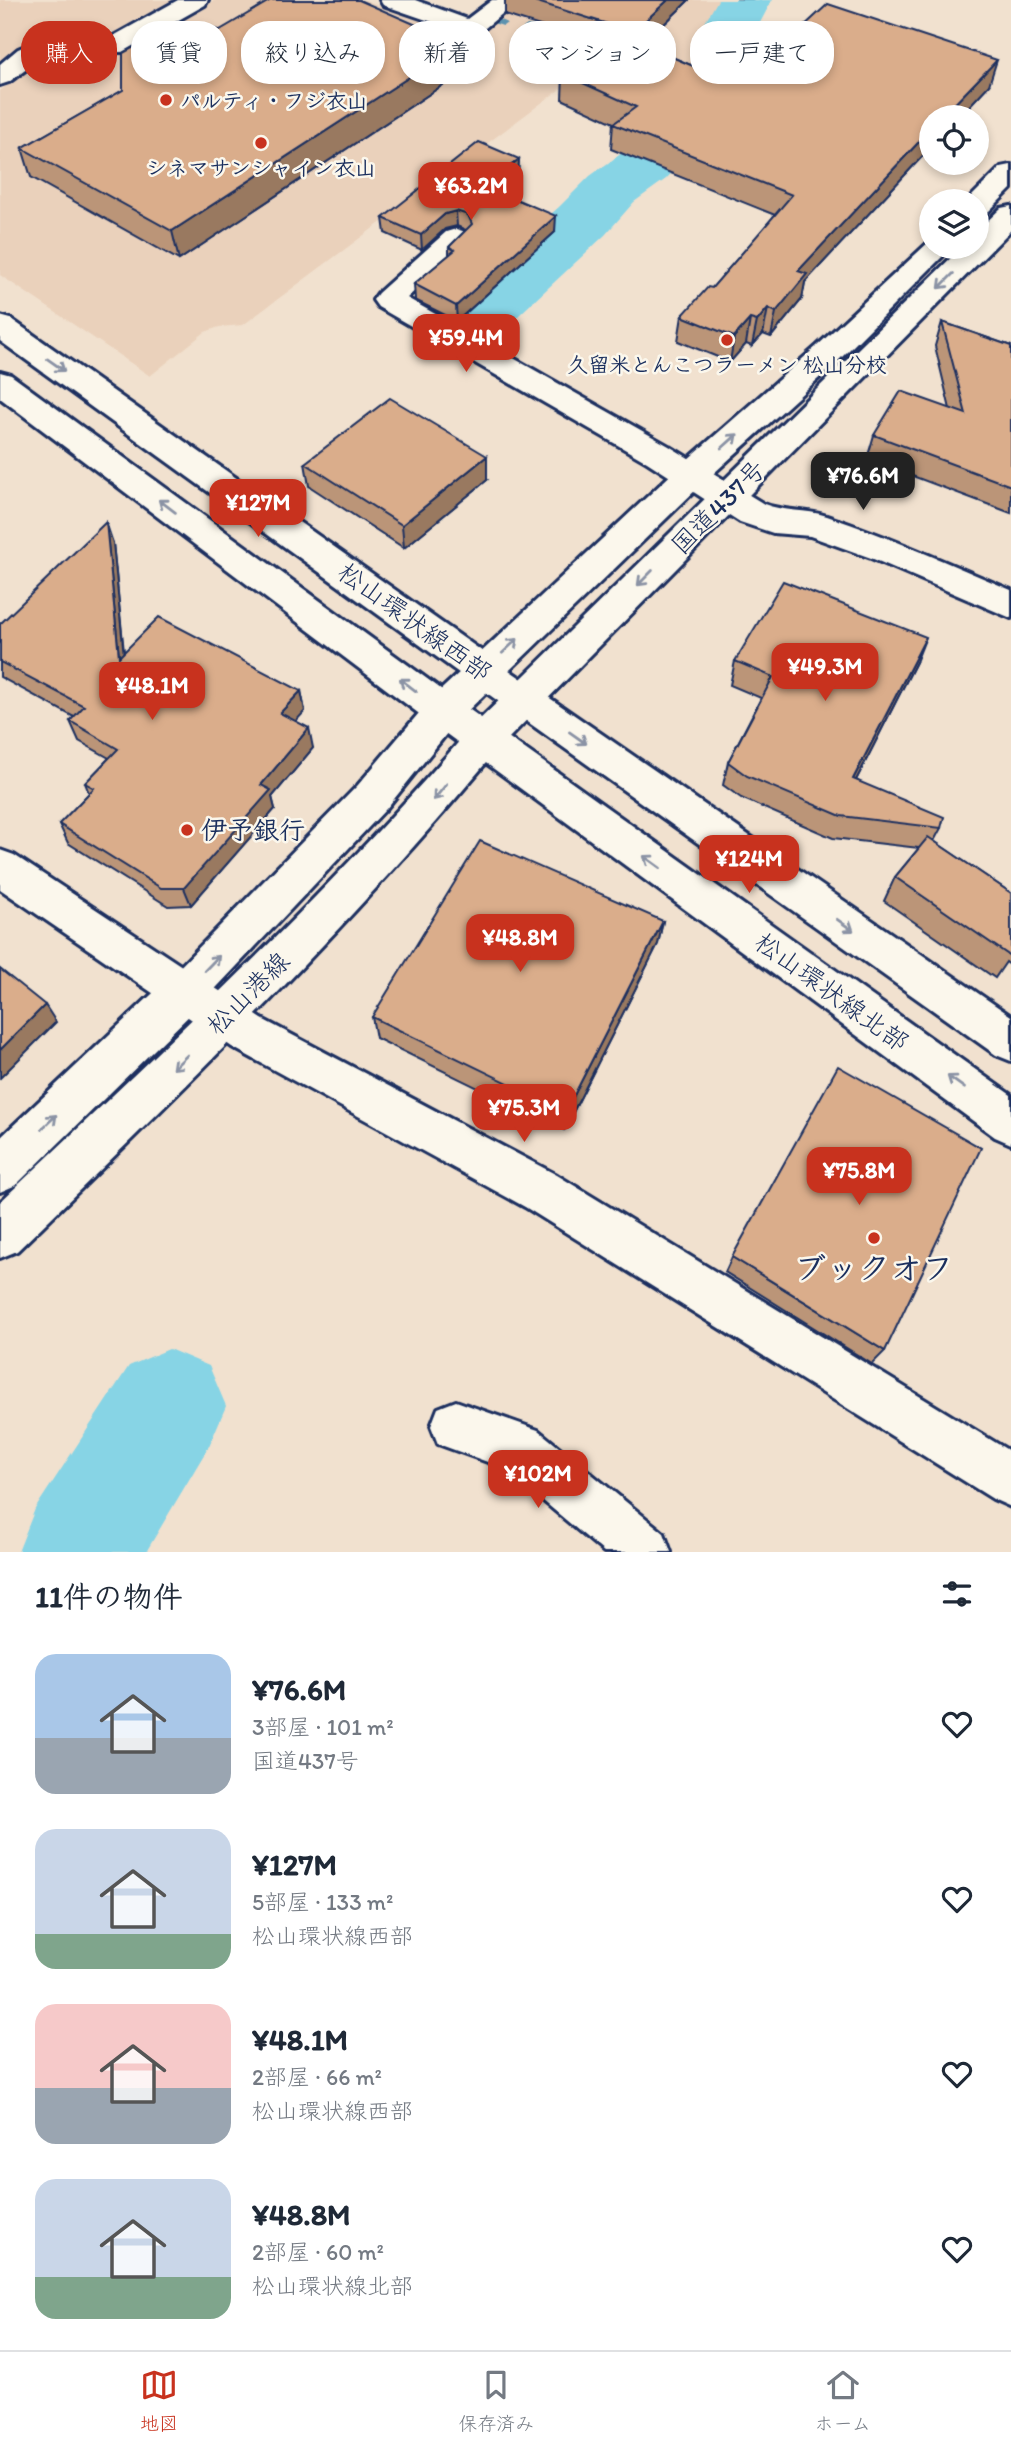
<!DOCTYPE html>
<html lang="ja">
<meta charset="utf-8">
<style>
body{margin:0;font-family:Itim,"Klee One",sans-serif;background:#f6f6f7;color:#1f2937;height:100vh;display:flex;flex-direction:column;font-size:26px;white-space:nowrap}
*{box-sizing:border-box;margin:0}
p{font-size:23px;color:#747a83}
.icon{flex:none;width:38px;height:38px;fill:none;stroke:currentColor;stroke-width:2;stroke-linecap:round;stroke-linejoin:round}
.map{position:relative;height:1552px;overflow:hidden}
.details{display:flex;flex-direction:column;background:#fff;flex:1}
.details>*{flex:none}
.guide{position:absolute;left:21px;top:21px;width:970px;height:63px;display:flex;gap:14px}
.controls{position:absolute;left:919px;top:105px;display:grid;gap:14px}
.controls a{display:grid;place-items:center;width:70px;height:70px;border-radius:50%;background:#fff;box-shadow:0 4px 10px #0003;font-size:35px}
.price{position:absolute;translate:-50% -60px;padding:0 16px;border-radius:14px;background:#c8321e;color:#fff;font-size:23px;line-height:46px;filter:drop-shadow(0 2px 4px #0008)}
.price::after{content:'';position:absolute;left:50%;top:42px;width:21px;height:16px;margin-left:-10px;background:inherit;clip-path:polygon(0 0,100% 0,50% 100%)}
.price.on{background:#222;color:#fff}
ul{padding:0;list-style:none}
li{display:flex;align-items:center;gap:21px;height:175px;padding:0 35px}
li span{display:grid;place-items:center;flex:none;width:196px;height:140px;border-radius:21px;color:#555}
li>.icon{margin-inline-start:auto}
span .icon{width:84px;height:84px;fill:#fffc;stroke-width:1}
li b{font-size:30px}
h2{display:flex;justify-content:space-between;align-items:center;height:84px;padding:0 35px;font-size:30px}
.pill{padding:0 24px;border-radius:28px;background:#fff;box-shadow:0 4px 10px #0003;font-size:24px;line-height:63px}
.pill.on{background:#c8321e;color:#fff}
.dock{display:flex;justify-content:space-around;align-items:center;height:98px;border-top:2px solid #e0e1e3;background:#fff;font-size:19px;color:#747a83}
.dock a{display:grid;justify-items:center;gap:4px}
.dock .on{color:#c8321e}
.map>svg:first-child{display:block}
.built{fill:#ead1bb}
.water{fill:#87d4e5;stroke:#5c92af;stroke-width:2}
.lines{fill:none;stroke-linecap:round;stroke-linejoin:round}
.stream{fill:#5c92af;fill-rule:evenodd}
.river{fill:#87d4e5;fill-rule:evenodd}
.minor-casing{stroke:#1b2f5e;stroke-width:6}
.major-casing{stroke:#1b2f5e;stroke-width:6}
.highway-casing{stroke:#1b2f5e;stroke-width:6}
.minor{fill:#fbf7ec;fill-rule:evenodd}
.major{fill:#fbf7ec;fill-rule:evenodd}
.highway{fill:#fbf7ec;fill-rule:evenodd}
.wall{fill:#bb9578;stroke:#1b2f5e;stroke-width:2}
.shaded-wall{fill:#997961;stroke:#1b2f5e;stroke-width:2}
.building{fill:#daad8b;stroke:#1b2f5e;stroke-width:2}
.oneway{stroke:#8b93a5}
.poi-dot{fill:#c8321e;stroke:#fbf7ec;stroke-width:2.5}
.labels{text-anchor:middle;dominant-baseline:central;stroke-width:5;stroke-linejoin:round;paint-order:stroke}
.far-poi-label{font-size:21px;font-weight:bold;fill:#1b2f5e;stroke:#fbf7ec}
.street-label{font-size:26px;fill:#1b2f5e;stroke:#fbf7ec}
.poi-label{font-size:26px;font-weight:bold;fill:#1b2f5e;stroke:#fbf7ec;text-anchor:start}
.near-poi-label{font-size:32px;font-weight:bold;fill:#1b2f5e;stroke:#fbf7ec}
</style>
<div class="map">
<svg width="1011" height="1552" viewBox="0 0 1011 1552">
<rect width="100%" height="100%" fill="#f1e1cf"/>
<filter id="ink" filterUnits="userSpaceOnUse"><feTurbulence type="fractalNoise" baseFrequency=".0143" numOctaves="2"/><feDisplacementMap in="SourceGraphic" scale="14" xChannelSelector="R" yChannelSelector="G"/><feConvolveMatrix kernelMatrix="1 2 1 2 8 2 1 2 1" color-interpolation-filters="sRGB"/></filter>
<g filter="url(#ink)">
<g class="built">
<path d="M0,0H180L112,38L38,37L0,65Z"/>
<path d="M215,0H365L467,38L515,0H737L723,21L718,35L713,67L699,82L611,53L590,42L586,45L606,55L243,325L219,327L205,332L150,376L0,275V91L47,53L119,56Z"/>
</g>
<path class="water" d="M737,0H752L732,38L729,64L667,151L650,169L616,191L606,185L650,153L606,55L586,46L590,42L611,53L699,82L713,67L718,35L723,21Z"/>
<g class="lines">
<g class="stream">
<path d="M493,17L507,23L503,26L490,22V18Z"/>
<path d="M527,25L565,30L569,33L565,36L524,30L523,28Z"/>
</g>
<g class="river">
<path d="M718,0H772L752,38L749,68L718,104L690,153L666,179L634,202L605,235L489,343L465,349L441,343L431,327L441,311L559,207L590,176L622,153L644,131L671,85L692,64L696,38Z"/>
<path d="M169,1349L209,1366L226,1406L209,1446L146,1552H18L35,1509L129,1366Z"/>
</g>
<defs>
<g id="minor">
<path d="M178,0H208L205,5L122,52L47,54L9,82L0,85V64L18,49L42,39H108Z"/>
<path d="M380,0H415L467,19L492,0H519L479,33L470,35L383,5Z"/>
<path d="M456,229L466,232L470,238L466,244L407,298L669,446L764,504C784,512 806,509 827,516C890,537 950,564 1011,590V618L871,558L810,536L773,533L740,522L647,462L378,307L373,300L378,293L446,232Z"/>
<path d="M0,316L11,319L496,661L1011,1016V1061L996,1055L470,681L0,341Z"/>
<path d="M0,372L11,375L456,700L1011,1095V1144L995,1137L430,722L0,398Z"/>
<path d="M0,850L14,855L262,1019L557,1175L1011,1452V1507L993,1499L525,1207L232,1047L0,889Z"/>
<path d="M456,1401L538,1430L664,1533L671,1552H604L504,1468L438,1444L431,1426L438,1408Z"/>
</g>
<g id="major">
<path d="M443,696L456,700L462,711L456,722L386,809L199,1006L16,1185L0,1192V1138L169,978L358,785L430,700Z"/>
<path d="M483,725L496,729L502,740L496,751C348,929 183,1090 17,1251L0,1258V1202C162,1049 324,898 470,729Z"/>
</g>
<g id="highway">
<path d="M1011,165V189L986,214L976,216V201H967L1001,167Z"/>
<path d="M1011,206V230L496,751L483,755L470,751L464,740L470,729L962,247H976V232L1001,208Z"/>
<path d="M931,240V247H952L839,360L703,483L456,722L443,726L430,722L424,711L430,700L679,467L817,346Z"/>
</g>
</defs>
<use href="#minor" class="minor-casing"/>
<use href="#major" class="major-casing"/>
<use href="#highway" class="highway-casing"/>
<use href="#minor" class="minor"/>
<use href="#major" class="major"/>
<use href="#highway" class="highway"/>
</g>
<g class="wall">
<path d="M505,0H689L643,45L712,74L760,67L989,85L959,117H931V147L805,282L802,299L771,337L763,334L752,346L746,344L730,362L678,341L682,316L712,288L775,215L611,149L613,124L614,123L562,99L563,74L604,46L505,15Z"/>
<path d="M220,30L460,44L461,73L179,260L31,177L22,148L123,90Z"/>
<path d="M519,159L518,174L498,191L555,232L457,321L415,300L414,284L449,255V247L466,230L457,226L445,229L422,250L385,233L383,218Z"/>
<path d="M942,322L1011,346V513L867,459L874,435L950,409L935,346Z"/>
<path d="M305,463L487,480L404,548L309,486Z"/>
<path d="M113,543L124,652L301,691L305,711L295,721L313,748L272,797L275,809L191,905L168,906L68,843L59,824L89,793L85,783L109,758L79,741L70,721L74,717L0,677V624Z"/>
<path d="M735,661L916,662L856,780L941,828L934,841L1011,893V966L1006,962L995,978L884,901L895,877L919,848L833,838L741,798L723,785L728,762L761,698L730,685Z"/>
<path d="M663,921L658,944L564,1130L376,1038L372,1017Z"/>
<path d="M732,1257L885,1351L872,1364L725,1272Z"/>
</g>
<g class="shaded-wall">
<path d="M668,0H689L632,55L633,32Z"/>
<path d="M460,44L461,73L179,260L172,231Z"/>
<path d="M997,60L989,85L959,117H942Z"/>
<path d="M931,129V147L805,282L802,299L771,337L776,312L798,271Z"/>
<path d="M519,159L518,174L486,201L485,186Z"/>
<path d="M456,211L457,226L445,229L422,250L421,235L445,214Z"/>
<path d="M556,216L555,232L457,321L456,306Z"/>
<path d="M768,308L763,334L752,346L757,321Z"/>
<path d="M750,319L746,344L730,362L734,337Z"/>
<path d="M487,456V480L404,548L402,525Z"/>
<path d="M106,522L113,543L126,677L119,657Z"/>
<path d="M926,637L916,662L845,802L853,779Z"/>
<path d="M301,691L305,711L285,733L280,713Z"/>
<path d="M309,728L313,748L272,797L275,809L191,905L184,888L261,785Z"/>
<path d="M663,921L658,944L564,1130L566,1111Z"/>
<path d="M45,1005L56,1022L0,1078V1050Z"/>
</g>
<g class="building">
<path d="M271,0H359L460,44L172,231L22,148L123,90V53L168,29L194,27L220,30Z"/>
<path d="M531,0H668L633,32Z"/>
<path d="M828,4L997,60L942,117H931V129L798,271L807,274L776,312L768,308L757,321L750,319L734,337L682,316L708,287L712,288L792,195L613,124L636,107L563,74L620,35L712,74L734,57L760,67Z"/>
<path d="M479,142L519,159L485,186L556,216L456,306L414,284L455,250L449,247L472,224L468,215L456,211L445,214L421,235L383,218Z"/>
<path d="M942,322L1011,346V486L874,435L901,391L966,414Z"/>
<path d="M390,398L487,456L402,525L305,463Z"/>
<path d="M106,522L119,657L159,617L301,691L280,713L309,728L261,785L271,790L184,888H161L59,824L94,788L85,783L118,749L70,721L84,706L0,662V624Z"/>
<path d="M783,581L926,637L853,779L944,817L941,828L841,816L747,776L728,762L773,677L735,661Z"/>
<path d="M928,837L1011,893V954L1010,956L895,877Z"/>
<path d="M480,841L663,921L566,1111L372,1017Z"/>
<path d="M0,969L45,1005L0,1050Z"/>
<path d="M838,1066L981,1148L885,1351L732,1257Z"/>
</g>
<defs><path id="oneway-shaft" d="M-6 0H5M1.5-3L5.5 0L1.5 3" fill="none" stroke-width="1.6" stroke-linecap="round" stroke-linejoin="round" transform="scale(1.75)"/></defs>
<g class="oneway">
<use href="#oneway-shaft" transform="translate(946 281) rotate(135)"/>
<use href="#oneway-shaft" transform="translate(56 365) rotate(35)"/>
<use href="#oneway-shaft" transform="translate(730 441) rotate(-42)"/>
<use href="#oneway-shaft" transform="translate(167 506) rotate(-143)"/>
<use href="#oneway-shaft" transform="translate(645 578) rotate(135)"/>
<use href="#oneway-shaft" transform="translate(510 646) rotate(-43)"/>
<use href="#oneway-shaft" transform="translate(408 685) rotate(-143)"/>
<use href="#oneway-shaft" transform="translate(578 738) rotate(35)"/>
<use href="#oneway-shaft" transform="translate(440 792) rotate(129)"/>
<use href="#oneway-shaft" transform="translate(652 862) rotate(-144)"/>
<use href="#oneway-shaft" transform="translate(845 925) rotate(35)"/>
<use href="#oneway-shaft" transform="translate(212 963) rotate(-46)"/>
<use href="#oneway-shaft" transform="translate(180 1062) rotate(136)"/>
<use href="#oneway-shaft" transform="translate(956 1082) rotate(-144)"/>
<use href="#oneway-shaft" transform="translate(49 1122) rotate(-44)"/>
</g>
</g>
<g class="poi-dot">
<circle cx="166" cy="100" r="7"/>
<circle cx="261" cy="143" r="7"/>
<circle cx="727" cy="340" r="7"/>
<circle cx="187" cy="830" r="7"/>
<circle cx="874" cy="1238" r="7"/>
</g>
<g class="labels">
<g class="far-poi-label">
<text x="180" y="100" text-anchor="start">パルティ・フジ衣山</text>
<text x="261" y="167">シネマサンシャイン衣山</text>
<text x="727" y="364">久留米とんこつラーメン 松山分校</text>
</g>
<g class="street-label">
<text transform="translate(718 507) rotate(-45)">国道437号</text>
<text transform="translate(415 622) rotate(36)">松山環状線西部</text>
<text transform="translate(832 992) rotate(36)">松山環状線北部</text>
<text transform="translate(248 993) rotate(-45)">松山港線</text>
</g>
<g class="poi-label">
<text x="201" y="830">伊予銀行</text>
</g>
<g class="near-poi-label">
<text x="874" y="1268">ブックオフ</text>
</g>
</g>
</svg>
<div class="controls">
<a><svg class="icon" aria-label="locate" viewBox="0 0 24 24"><circle cx="12" cy="12" r="6"/><path d="M12 2v4M12 18v4M2 12h4M18 12h4"/></svg></a>
<a><svg class="icon" aria-label="layers" viewBox="0 0 24 24"><path d="M12 4l9 5-9 5-9-5zM3 14l9 5 9-5"/></svg></a>
</div>
<b class="price" style="left:471px;top:222px">¥63.2M</b>
<b class="price" style="left:466px;top:374px">¥59.4M</b>
<b class="price on" style="left:863px;top:512px">¥76.6M</b>
<b class="price" style="left:258px;top:539px">¥127M</b>
<b class="price" style="left:825px;top:703px">¥49.3M</b>
<b class="price" style="left:152px;top:722px">¥48.1M</b>
<b class="price" style="left:749px;top:895px">¥124M</b>
<b class="price" style="left:520px;top:974px">¥48.8M</b>
<b class="price" style="left:524px;top:1144px">¥75.3M</b>
<b class="price" style="left:859px;top:1207px">¥75.8M</b>
<b class="price" style="left:538px;top:1510px">¥102M</b>
<div class="guide">
<a class="pill on">購入</a>
<a class="pill">賃貸</a>
<a class="pill">絞り込み</a>
<a class="pill">新着</a>
<a class="pill">マンション</a>
<a class="pill">一戸建て</a>
</div>
</div>
<section class="details">
<h2>11件の物件<svg class="icon" aria-label="filters" viewBox="0 0 24 24"><path d="M4 7h16M4 17h16"/><circle cx="9" cy="7" r="2"/><circle cx="15" cy="17" r="2"/></svg></h2>
<ul>
<li><span style="background:linear-gradient(#a9c7e8 60%,#9aa5b1 0)"><svg class="icon" aria-label="home" viewBox="0 0 24 24"><path d="M3 11l9-7 9 7M6 9v11h12V9"/></svg></span><div><b>¥76.6M</b><p>3部屋 · 101 m²</p><p>国道437号</p></div><svg class="icon" aria-label="heart" viewBox="0 0 24 24"><path d="M12 20l-8-8c-3-5 5-10 8-4 3-6 11-1 8 4z"/></svg></li>
<li><span style="background:linear-gradient(#c9d6e8 75%,#7fa58c 0)"><svg class="icon" aria-label="home" viewBox="0 0 24 24"><path d="M3 11l9-7 9 7M6 9v11h12V9"/></svg></span><div><b>¥127M</b><p>5部屋 · 133 m²</p><p>松山環状線西部</p></div><svg class="icon" aria-label="heart" viewBox="0 0 24 24"><path d="M12 20l-8-8c-3-5 5-10 8-4 3-6 11-1 8 4z"/></svg></li>
<li><span style="background:linear-gradient(#f6c9c9 60%,#9aa5b1 0)"><svg class="icon" aria-label="home" viewBox="0 0 24 24"><path d="M3 11l9-7 9 7M6 9v11h12V9"/></svg></span><div><b>¥48.1M</b><p>2部屋 · 66 m²</p><p>松山環状線西部</p></div><svg class="icon" aria-label="heart" viewBox="0 0 24 24"><path d="M12 20l-8-8c-3-5 5-10 8-4 3-6 11-1 8 4z"/></svg></li>
<li><span style="background:linear-gradient(#c9d6e8 70%,#7fa58c 0)"><svg class="icon" aria-label="home" viewBox="0 0 24 24"><path d="M3 11l9-7 9 7M6 9v11h12V9"/></svg></span><div><b>¥48.8M</b><p>2部屋 · 60 m²</p><p>松山環状線北部</p></div><svg class="icon" aria-label="heart" viewBox="0 0 24 24"><path d="M12 20l-8-8c-3-5 5-10 8-4 3-6 11-1 8 4z"/></svg></li>
</ul>
</section>
<nav class="dock">
<a class="on"><svg class="icon" aria-label="map" viewBox="0 0 24 24"><path d="M3 6l6-2 6 2 6-2v14l-6 2-6-2-6 2zM9 4v14M15 6v14"/></svg>地図</a>
<a><svg class="icon" aria-label="saved" viewBox="0 0 24 24"><path d="M7 4h10v16l-5-4-5 4z"/></svg>保存済み</a>
<a><svg class="icon" aria-label="home" viewBox="0 0 24 24"><path d="M3 11l9-7 9 7M6 9v11h12V9"/></svg>ホーム</a>
</nav>
